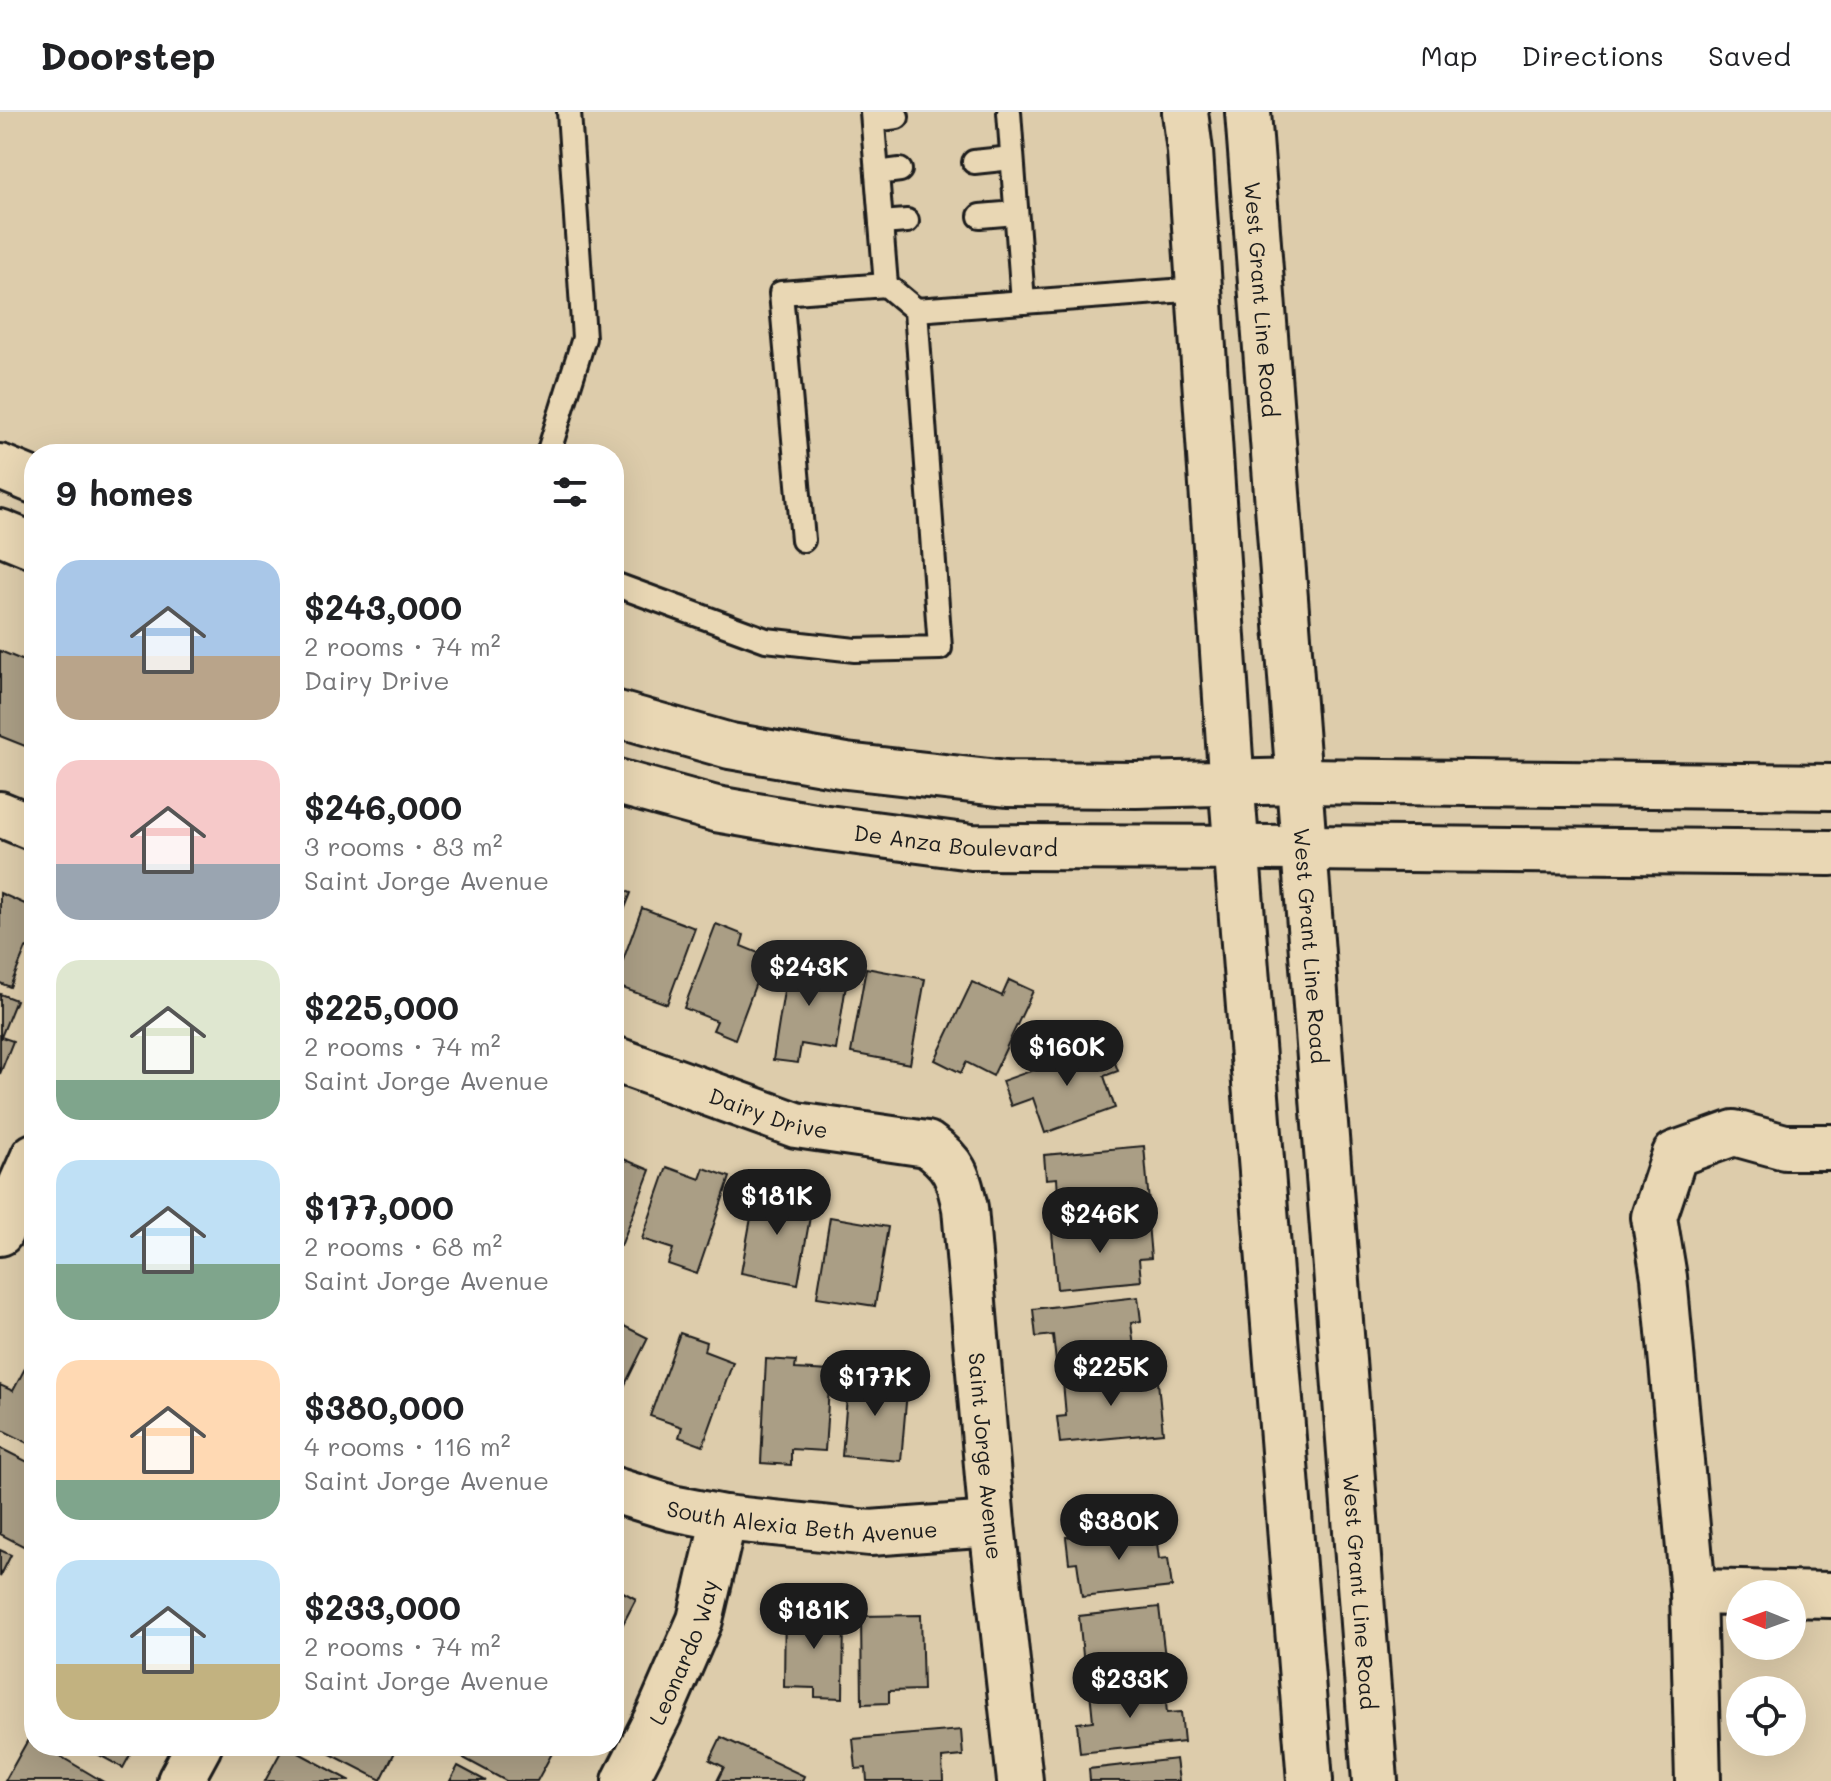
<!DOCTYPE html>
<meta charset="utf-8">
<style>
body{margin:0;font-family:Mali,sans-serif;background:#f6f6f6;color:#202124;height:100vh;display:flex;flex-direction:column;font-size:30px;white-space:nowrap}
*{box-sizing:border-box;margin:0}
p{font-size:26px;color:#757577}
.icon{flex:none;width:44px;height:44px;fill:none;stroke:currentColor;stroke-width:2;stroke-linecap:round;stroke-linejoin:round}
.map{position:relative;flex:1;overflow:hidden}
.side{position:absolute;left:24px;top:332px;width:600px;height:1312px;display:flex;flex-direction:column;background:#fff;border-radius:32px;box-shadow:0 8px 32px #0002}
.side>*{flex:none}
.needle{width:52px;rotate:271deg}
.fabs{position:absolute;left:1726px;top:1468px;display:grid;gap:16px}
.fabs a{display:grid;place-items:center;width:80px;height:80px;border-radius:50%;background:#fff;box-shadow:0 8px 32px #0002;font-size:40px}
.price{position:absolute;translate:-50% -68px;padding:0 18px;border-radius:28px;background:#1c1c1c;color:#fff;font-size:26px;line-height:52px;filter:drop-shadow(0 2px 4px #0008)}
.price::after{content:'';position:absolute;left:50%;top:48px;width:24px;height:18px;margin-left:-12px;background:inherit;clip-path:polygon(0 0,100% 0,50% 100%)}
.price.on{background:#222;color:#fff}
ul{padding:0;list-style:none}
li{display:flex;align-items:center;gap:24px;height:200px;padding:0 32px}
li span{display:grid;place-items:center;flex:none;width:224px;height:160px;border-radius:24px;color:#555}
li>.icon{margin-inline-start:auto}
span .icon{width:96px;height:96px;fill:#fffc;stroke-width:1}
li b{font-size:34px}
h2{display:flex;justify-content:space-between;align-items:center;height:96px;padding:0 32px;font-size:34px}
header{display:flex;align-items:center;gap:48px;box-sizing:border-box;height:112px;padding:0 40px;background:#fff;border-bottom:2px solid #e0e0e0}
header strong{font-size:38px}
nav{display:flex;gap:44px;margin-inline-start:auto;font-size:28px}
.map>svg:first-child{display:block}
.building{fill:#aa9e85;stroke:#1c1c1c;stroke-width:2}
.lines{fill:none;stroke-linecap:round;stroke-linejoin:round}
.lane-casing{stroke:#1c1c1c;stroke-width:28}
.street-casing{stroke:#1c1c1c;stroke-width:50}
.secondary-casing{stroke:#1c1c1c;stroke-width:50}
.lane{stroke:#e9d7b4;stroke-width:22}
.street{stroke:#e9d7b4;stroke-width:44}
.secondary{stroke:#e9d7b4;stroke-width:44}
.labels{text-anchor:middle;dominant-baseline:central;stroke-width:6;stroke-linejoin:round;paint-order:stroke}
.street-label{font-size:22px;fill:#1c1c1c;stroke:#e9d7b4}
</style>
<header>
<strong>Doorstep</strong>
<nav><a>Map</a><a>Directions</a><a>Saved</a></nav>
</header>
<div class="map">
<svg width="1831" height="1669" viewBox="0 0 1831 1669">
<rect width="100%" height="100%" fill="#ddccab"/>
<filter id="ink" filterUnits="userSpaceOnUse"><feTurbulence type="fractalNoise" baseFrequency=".0125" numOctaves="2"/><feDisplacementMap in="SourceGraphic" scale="16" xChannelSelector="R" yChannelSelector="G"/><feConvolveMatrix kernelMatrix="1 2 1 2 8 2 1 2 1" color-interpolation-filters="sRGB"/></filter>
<g filter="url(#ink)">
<g class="building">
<path d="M0,539L34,553V626L30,636L0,624Z"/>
<path d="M614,774L631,781L614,823Z"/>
<path d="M0,781L34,796V840L26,836L10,875L0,871Z"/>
<path d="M642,796L695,816L667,892L614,873Z"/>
<path d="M716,812L744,823L741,834L766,844L735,927L713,918L717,909L684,896Z"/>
<path d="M790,841L816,846L815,855L848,860L836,938L801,932L798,951L773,948Z"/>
<path d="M866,856L925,867L910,952L851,941Z"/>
<path d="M1009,868L1033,879L993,964L966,950L961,961L935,948L972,870L1002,884Z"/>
<path d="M0,882L16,888L1,925L13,929L0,962Z"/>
<path d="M1108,932L1118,959L1104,964L1115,996L1045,1021L1033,986L1011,994L1002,969Z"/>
<path d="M1144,1034L1149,1091L1059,1099L1057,1066L1046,1067L1044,1043Z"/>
<path d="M614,1043L650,1058L621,1134L614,1131Z"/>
<path d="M667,1055L700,1067L704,1056L730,1065L697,1162L668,1152L673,1137L642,1127Z"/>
<path d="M756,1078L813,1088L798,1172L741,1161Z"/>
<path d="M830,1105L888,1115L875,1194L817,1185Z"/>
<path d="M1148,1111L1151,1146L1139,1147L1141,1169L1057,1177L1052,1120Z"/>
<path d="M1138,1185L1141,1209L1131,1211L1136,1250L1057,1259L1053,1223L1036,1225L1033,1197Z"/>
<path d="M614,1209L648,1226L614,1295Z"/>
<path d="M680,1221L706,1230L704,1239L733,1250L703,1334L679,1325L682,1315L650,1304Z"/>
<path d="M32,1243L34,1244V1334L0,1317V1273L13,1279Z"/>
<path d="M766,1247L796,1249L795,1257L830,1259L825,1339L791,1337V1353L761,1351Z"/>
<path d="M1157,1260L1163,1321L1060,1331L1057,1305L1066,1304L1063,1270Z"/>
<path d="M849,1262L908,1267L901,1349L842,1344Z"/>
<path d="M0,1336L34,1353V1422L27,1436L0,1422Z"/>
<path d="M1155,1415L1159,1447L1168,1446L1172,1475L1082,1485L1077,1450L1069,1451L1066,1425Z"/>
<path d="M0,1438L11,1443L0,1465Z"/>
<path d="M614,1475L636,1487L614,1529Z"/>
<path d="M785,1489H809V1504H844L843,1586L815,1585V1576L784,1575Z"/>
<path d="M1159,1495L1166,1554L1085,1563L1079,1504Z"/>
<path d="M921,1503L923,1578L889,1579V1591L862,1592L861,1504Z"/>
<path d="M1164,1571L1167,1601L1181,1600L1184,1630L1080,1641L1077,1611L1093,1609L1090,1579Z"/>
<path d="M961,1618L963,1644L942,1646L943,1669H867L866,1656L856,1657L853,1627Z"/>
<path d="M721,1625L804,1664L802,1669H717L724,1655L710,1648Z"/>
<path d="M29,1626L34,1629V1634H43L102,1669H5Z"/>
<path d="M83,1634H135L123,1656Z"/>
<path d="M284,1634H286L351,1669H265Z"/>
<path d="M315,1634H398L381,1668Z"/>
<path d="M462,1634H556L537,1669H506L458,1643Z"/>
<path d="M1176,1647L1179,1669H1090L1089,1657Z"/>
<path d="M458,1654L486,1669H450Z"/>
</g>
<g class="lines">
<defs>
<g id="lane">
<path d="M1009,0L1023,190"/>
<path d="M873,8L897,5"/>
<path d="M974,50L1012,46"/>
<path d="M877,61L900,58"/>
<path d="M980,104L1016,101"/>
<path d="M881,111L907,109"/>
<path d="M916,198L1199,177"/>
<path d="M548,342L584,226L569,0"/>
<path d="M803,428L781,181L886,173"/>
<path d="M614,472L766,528L855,538L940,536L916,198L886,173L872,0"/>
</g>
<g id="street">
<path d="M1298,669L1831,675"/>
<path d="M0,702L34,716"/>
<path d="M1305,736L1831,741"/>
<path id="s1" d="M614,947L796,1013L927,1032C955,1051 958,1064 965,1096L992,1412L1020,1669"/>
<path d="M0,1121L34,1044"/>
<path id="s2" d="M614,1378L672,1396L724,1406L870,1421L992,1412"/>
<path d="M1693,1480L1664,1165L1654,1105L1675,1042L1734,1021L1785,1035H1831"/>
<path d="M180,1669L199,1634"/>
<path id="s3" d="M625,1669L659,1602L700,1508L724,1406"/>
<path d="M1698,1669L1693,1480L1831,1483"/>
</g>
<g id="secondary">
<path d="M1185,0L1190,39L1233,692L1310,1669"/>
<path id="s4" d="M1248,0L1375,1669"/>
<path d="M0,355L34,369"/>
<path d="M0,420L34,434"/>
<path d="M614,601L730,634L846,654L1007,672L1136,673L1298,669"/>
<path id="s5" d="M614,669L716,697L820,715L972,735L1305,736"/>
</g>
</defs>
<use href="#lane" class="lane-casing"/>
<use href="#street" class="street-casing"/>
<use href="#secondary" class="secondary-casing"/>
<use href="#lane" class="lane"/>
<use href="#street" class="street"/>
<use href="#secondary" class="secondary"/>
</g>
</g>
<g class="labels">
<g class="street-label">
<text stroke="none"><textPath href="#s4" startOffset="188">West Grant Line Road</textPath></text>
<text stroke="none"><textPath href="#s5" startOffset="348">De Anza Boulevard</textPath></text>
<text stroke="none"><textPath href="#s4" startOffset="836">West Grant Line Road</textPath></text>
<text stroke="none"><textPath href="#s1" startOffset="164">Dairy Drive</textPath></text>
<text stroke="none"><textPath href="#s1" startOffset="652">Saint Jorge Avenue</textPath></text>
<text stroke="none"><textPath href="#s2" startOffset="192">South Alexia Beth Avenue</textPath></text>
<text stroke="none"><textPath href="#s4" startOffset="1484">West Grant Line Road</textPath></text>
<text stroke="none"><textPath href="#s3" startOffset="142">Leonardo Way</textPath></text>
</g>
</g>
</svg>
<div class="fabs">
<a><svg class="needle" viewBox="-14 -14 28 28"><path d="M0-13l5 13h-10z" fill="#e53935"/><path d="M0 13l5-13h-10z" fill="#757577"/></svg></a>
<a><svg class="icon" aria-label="locate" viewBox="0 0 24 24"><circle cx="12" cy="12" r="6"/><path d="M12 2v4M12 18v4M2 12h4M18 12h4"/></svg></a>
</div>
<b class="price on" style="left:809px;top:896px">$243K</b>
<b class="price" style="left:1067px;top:976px">$160K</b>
<b class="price" style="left:777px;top:1125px">$181K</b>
<b class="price" style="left:1100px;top:1143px">$246K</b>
<b class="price" style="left:1111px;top:1296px">$225K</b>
<b class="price" style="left:875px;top:1306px">$177K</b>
<b class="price" style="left:1119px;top:1450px">$380K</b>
<b class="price" style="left:814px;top:1539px">$181K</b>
<b class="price" style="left:1130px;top:1608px">$233K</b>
<section class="side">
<h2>9 homes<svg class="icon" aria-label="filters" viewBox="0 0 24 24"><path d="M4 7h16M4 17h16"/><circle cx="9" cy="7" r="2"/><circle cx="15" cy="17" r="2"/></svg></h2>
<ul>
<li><span style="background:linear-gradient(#a9c7e8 60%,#b9a48a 0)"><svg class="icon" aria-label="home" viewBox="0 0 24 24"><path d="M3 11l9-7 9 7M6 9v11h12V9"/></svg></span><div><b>$243,000</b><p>2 rooms · 74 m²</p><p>Dairy Drive</p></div></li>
<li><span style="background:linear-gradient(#f6c9c9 65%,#9aa5b1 0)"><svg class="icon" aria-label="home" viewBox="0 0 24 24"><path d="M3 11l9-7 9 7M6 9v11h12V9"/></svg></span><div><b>$246,000</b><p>3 rooms · 83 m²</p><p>Saint Jorge Avenue</p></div></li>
<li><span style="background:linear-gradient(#dfe7d0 75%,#7fa58c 0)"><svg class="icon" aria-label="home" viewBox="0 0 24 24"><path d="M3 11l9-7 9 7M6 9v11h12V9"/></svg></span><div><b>$225,000</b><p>2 rooms · 74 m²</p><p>Saint Jorge Avenue</p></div></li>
<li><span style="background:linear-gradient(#bfe0f5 65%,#7fa58c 0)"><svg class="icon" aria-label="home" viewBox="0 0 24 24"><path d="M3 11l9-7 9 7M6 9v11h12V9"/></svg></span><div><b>$177,000</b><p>2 rooms · 68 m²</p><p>Saint Jorge Avenue</p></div></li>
<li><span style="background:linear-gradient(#ffd9b3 75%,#7fa58c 0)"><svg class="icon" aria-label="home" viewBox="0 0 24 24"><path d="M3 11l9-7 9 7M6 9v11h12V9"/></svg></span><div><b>$380,000</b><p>4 rooms · 116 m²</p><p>Saint Jorge Avenue</p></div></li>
<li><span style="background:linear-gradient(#bfe0f5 65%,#c2b280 0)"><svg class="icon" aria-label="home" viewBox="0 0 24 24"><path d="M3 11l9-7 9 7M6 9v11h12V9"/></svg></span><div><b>$233,000</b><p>2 rooms · 74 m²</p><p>Saint Jorge Avenue</p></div></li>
</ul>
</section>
</div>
